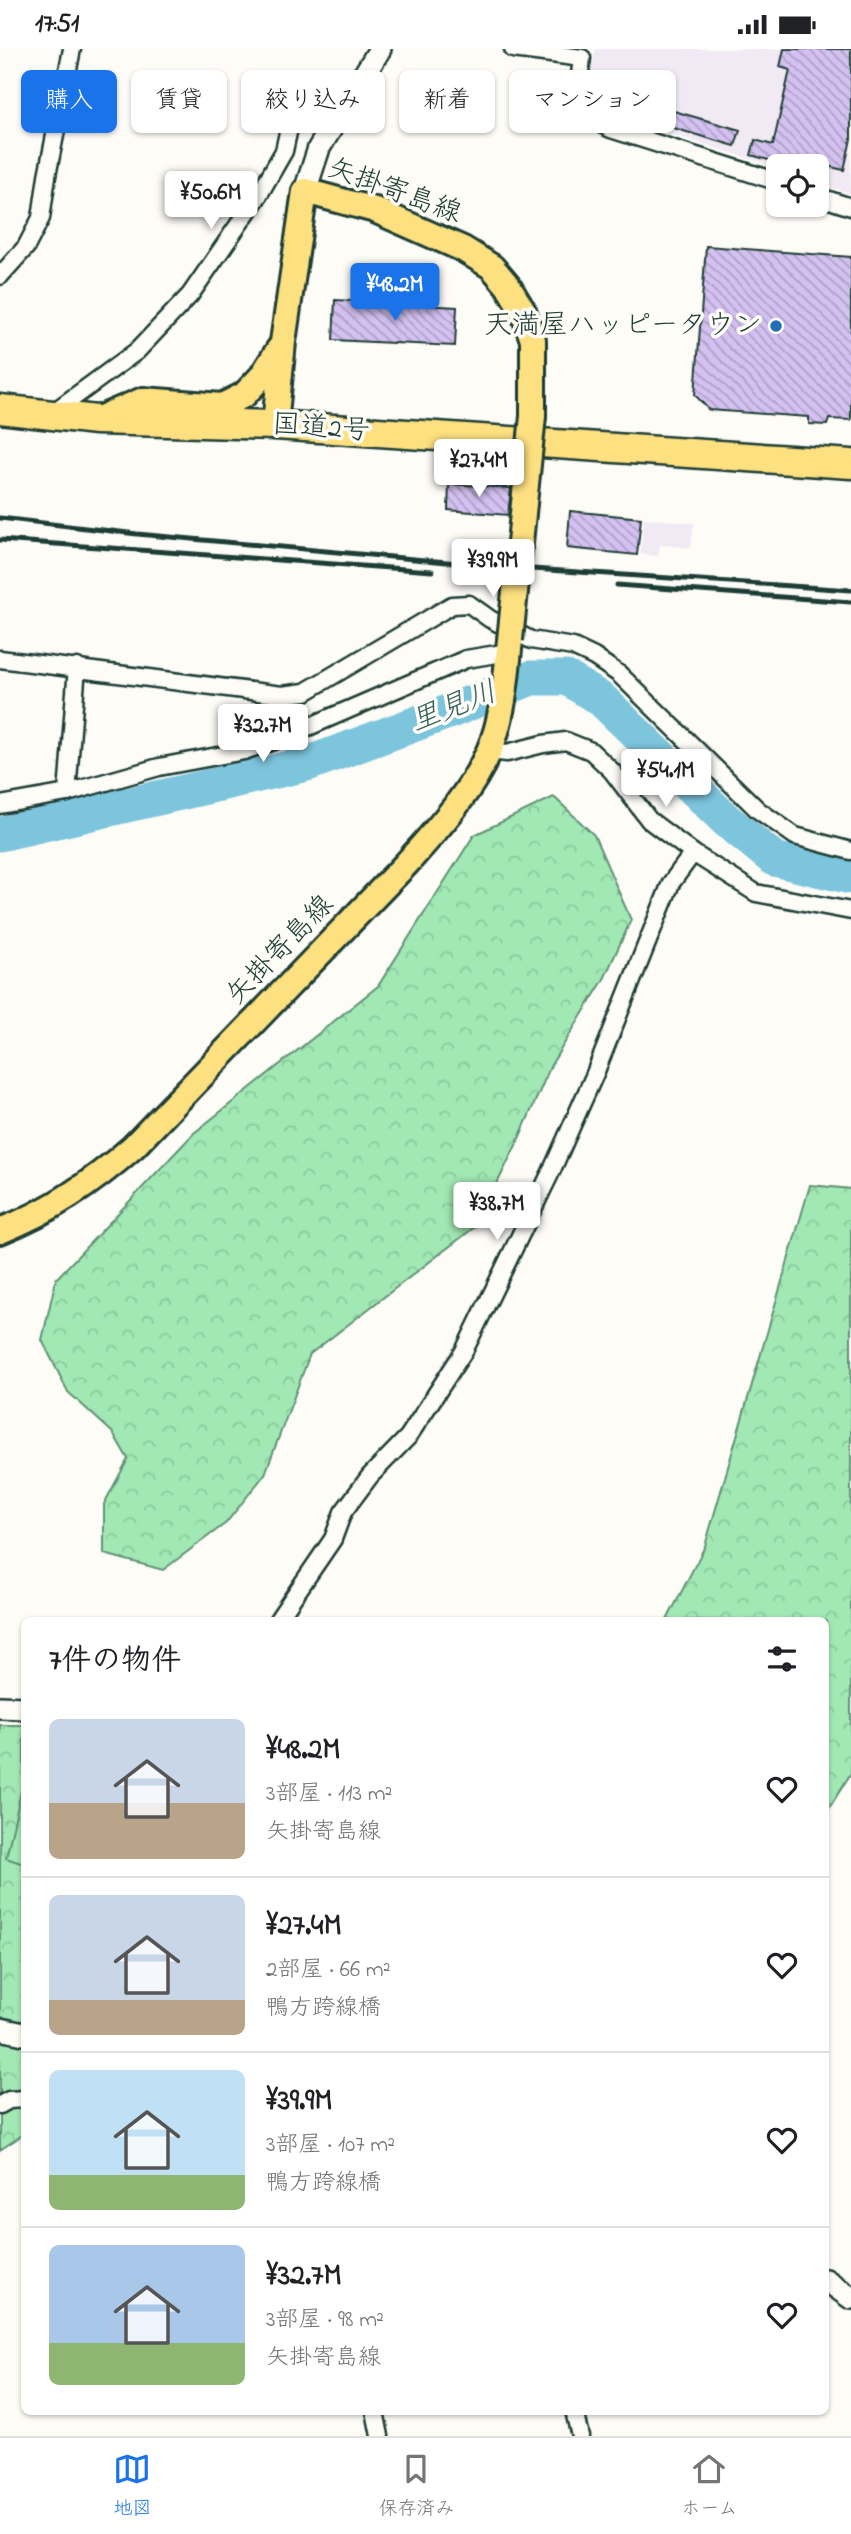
<!DOCTYPE html>
<html lang="ja">
<meta charset="utf-8">
<style>
body{margin:0;font-family:"Indie Flower","Klee One",sans-serif;background:#f2f2f2;color:#202124;height:100vh;display:flex;flex-direction:column;font-size:26px;white-space:nowrap}
*{box-sizing:border-box;margin:0}
p{font-size:23px;color:#757577}
.icon{flex:none;width:38px;height:38px;fill:none;stroke:currentColor;stroke-width:2;stroke-linecap:round;stroke-linejoin:round}
.map{position:relative;flex:1;overflow:hidden}
.side{position:absolute;left:21px;top:1568px;width:808px;height:798px;display:flex;flex-direction:column;background:#fff;border-radius:10px;box-shadow:0 2px 5px #0004}
.side>*{flex:none}
.banner{position:absolute;left:21px;top:21px;width:810px;height:63px;display:flex;gap:14px}
.fabs{position:absolute;left:766px;top:105px;display:grid;gap:14px}
.fabs a{display:grid;place-items:center;width:63px;height:63px;border-radius:10px;background:#fff;box-shadow:0 2px 5px #0004;font-size:35px}
.price{position:absolute;translate:-50% -60px;padding:0 16px;border-radius:7px;background:#fff;color:#222;font-size:23px;line-height:46px;filter:drop-shadow(0 2px 4px #0008)}
.price::after{content:'';position:absolute;left:50%;top:42px;width:21px;height:16px;margin-left:-10px;background:inherit;clip-path:polygon(0 0,100% 0,50% 100%)}
.price.active{background:#1a73e8;color:#fff}
ul{padding:0;list-style:none}
li{display:flex;align-items:center;gap:21px;height:175px;padding:0 28px}
li+li{border-top:2px solid #e0e0e0}
li span{display:grid;place-items:center;flex:none;width:196px;height:140px;border-radius:10px;color:#555}
li>.icon{margin-inline-start:auto}
span .icon{width:84px;height:84px;fill:#fffc;stroke-width:1}
li b{font-size:30px}
h2{display:flex;justify-content:space-between;align-items:center;height:84px;padding:0 28px;font-size:30px}
.pill{padding:0 24px;border-radius:10px;background:#fff;box-shadow:0 2px 5px #0004;font-size:24px;line-height:63px}
.pill.active{background:#1a73e8;color:#fff}
.status{display:flex;justify-content:space-between;align-items:center;height:49px;padding:0 35px;background:#fff;direction:ltr}
.status svg{height:19px;fill:currentColor}
.tab-bar{display:flex;justify-content:space-around;align-items:center;height:98px;border-top:2px solid #e0e0e0;background:#fff;font-size:19px;color:#757577}
.tab-bar a{display:grid;justify-items:center;gap:4px}
.tab-bar .active{color:#1a73e8}
.map>svg:first-child{display:block}
.built{fill:#f1eaf5}
.forest{fill:url(#forest-crowns);stroke:#609274;stroke-width:2}
.garden{fill:#a1e8b4;stroke:#609274;stroke-width:2}
.lines{fill:none;stroke-linecap:round;stroke-linejoin:round}
.river{stroke:#7dc5dd;stroke-width:35}
.building{fill:url(#building-back-hatch);stroke:#1f3d34;stroke-width:2}
.street-casing{stroke:#1f3d34;stroke-width:21}
.secondary-casing{stroke:#1f3d34;stroke-width:26}
.primary-casing{stroke:#1f3d34;stroke-width:30}
.highway-casing{stroke:#1f3d34;stroke-width:33}
.street{stroke:#fdfcf7;stroke-width:16}
.secondary{stroke:#fdfcf7;stroke-width:21}
.primary{stroke:#fde080;stroke-width:24}
.highway{stroke:#fde080;stroke-width:28}
.rail{stroke:#1f3d34;stroke-width:5}
.primary-bridge-casing{stroke:#1f3d34;stroke-width:30;stroke-linecap:butt}
.primary-bridge{stroke:#fde080;stroke-width:24}
.poi-dot{fill:#1f6fb2;stroke:#fdfcf7;stroke-width:2.5}
.labels{text-anchor:middle;dominant-baseline:central;stroke-width:7;stroke-linejoin:round;paint-order:stroke}
.street-label{font-size:28px;fill:#1f3d34;stroke:#fdfcf7}
.poi-label{font-size:28px;fill:#1f3d34;stroke:#fdfcf7;text-anchor:end}
.water-label{font-size:30px;font-style:italic;fill:#365f5e;stroke:#fdfcf7}
</style>
<div class="status"><b>17:51</b><svg viewBox="0 0 49 12"><path d="M0 12V9h3v3zM5 12V6h3v6zM10 12V3h3v9zM15 12V0h3v12zM26 1h20v11H26zM47 4h2v5h-2z"/></svg></div>
<div class="map">
<svg width="851" height="2387" viewBox="0 0 851 2387">
<defs>
<pattern id="forest-crowns" width="20" height="18" patternUnits="userSpaceOnUse" patternTransform="scale(1.75)"><rect width="20" height="18" fill="#a1e8b4"/><path d="M2 6a3 3 0 1 1 6 0M12 15a3 3 0 1 1 6 0" fill="none" stroke="#8ac89b"/></pattern>
<pattern id="building-back-hatch" width="6" height="6" patternUnits="userSpaceOnUse" patternTransform="scale(1.75)"><rect width="6" height="6" fill="#d4c1f1"/><path d="M-1 5l2 2M0 0l6 6M5-1l2 2" fill="none" stroke="#ab9ec4"/></pattern>
</defs>
<rect width="100%" height="100%" fill="#fdfcf7"/>
<filter id="ink" filterUnits="userSpaceOnUse"><feTurbulence type="fractalNoise" baseFrequency=".0143" numOctaves="2"/><feDisplacementMap in="SourceGraphic" scale="14" xChannelSelector="R" yChannelSelector="G"/><feConvolveMatrix kernelMatrix="1 2 1 2 8 2 1 2 1" color-interpolation-filters="sRGB"/></filter>
<g filter="url(#ink)">
<g class="built">
<path d="M596,0H851V145L817,133V117H779V119L589,59L587,43Z"/>
<path d="M644,469L694,474L691,499L660,496L658,507L640,505Z"/>
</g>
<g class="forest">
<path d="M554,748L594,786L631,871L604,930L551,1016L517,1094L476,1177L310,1305L265,1425L226,1474L163,1521L104,1505V1455L128,1410L113,1384L68,1343L42,1291L56,1230L194,1084L378,937L474,786Z"/>
<path d="M810,1136L851,1140V1724L826,1764V1572L667,1571L705,1497Z"/>
<path d="M0,1676H24V2085L0,2101Z"/>
</g>
<path class="garden" d="M22,1738L24,1739V1815L6,1809Z"/>
<g class="lines">
<path class="river" d="M0,785L307,715L453,661L531,629H567L602,651L726,771L774,810L851,828"/>
</g>
<g class="building">
<path d="M784,0H851V90L844,121L795,110L793,117H790L751,106L755,91L773,96L790,21L780,18Z"/>
<path d="M653,56L740,81L735,97L649,72Z"/>
<path d="M706,197L851,208V371L829,370L827,376L809,375V368L709,361L695,346Z"/>
<path d="M335,251L457,258L455,297L333,291Z"/>
<path d="M449,435L511,439L508,466L448,461Z"/>
<path d="M570,462L641,469L637,506L567,499Z"/>
</g>
<g class="lines">
<defs>
<g id="street">
<path d="M513,0L582,9L577,50L581,65L611,80L779,133"/>
<path d="M817,147L851,158"/>
<path d="M0,227L26,198L41,169L47,127L72,0"/>
<path d="M51,365L137,302L190,246L257,149L284,102L296,47L308,39L342,61"/>
<path d="M0,610L282,646L305,643L452,556L469,555L490,570L531,591L573,598L594,608L619,625L758,761L795,787L851,802"/>
<path d="M489,702L507,704L543,695L566,692L591,702L612,722L649,771L693,804L756,844L851,862"/>
<path d="M67,744L77,618"/>
<path d="M0,756L67,744L159,718L244,702L285,688L466,610L509,603"/>
<path d="M277,1572L333,1490L343,1463L370,1427L408,1388L464,1302L551,1123L594,1027L671,834L693,804"/>
<path d="M0,2056L9,2051L24,2050"/>
<path d="M375,2362L380,2387"/>
<path d="M574,2362L580,2387"/>
</g>
<g id="secondary">
<path d="M305,142L319,99L380,0"/>
<path d="M0,1658L24,1659"/>
<path d="M0,1980L24,1985"/>
<path d="M826,2231L851,2249"/>
</g>
<g id="primary">
<path d="M96,371L143,351L222,357L244,346L262,327L279,300"/>
<path d="M275,376L283,293L305,142L375,161L463,200L492,218L508,237L523,262L533,291V367"/>
<path d="M0,1182C51,1162 92,1134 133,1098L407,814C437,780 471,744 489,702C504,668 506,627 510,591"/>
</g>
<path id="highway" d="M0,360L96,371L275,376L851,415"/>
</defs>
<use href="#street" class="street-casing"/>
<use href="#secondary" class="secondary-casing"/>
<use href="#primary" class="primary-casing"/>
<use href="#highway" class="highway-casing"/>
<use href="#street" class="street"/>
<use href="#secondary" class="secondary"/>
<use href="#primary" class="primary"/>
<use href="#highway" class="highway"/>
<g class="rail">
<path d="M0,469L137,485L502,518L851,541"/>
<path d="M0,491L432,522"/>
<path d="M617,536L851,553"/>
</g>
<defs>
<path id="primary-bridge" d="M510,591L533,367"/>
</defs>
<use href="#primary-bridge" class="primary-bridge-casing"/>
<use href="#primary-bridge" class="primary-bridge"/>
</g>
</g>
<circle class="poi-dot" cx="776" cy="277" r="7"/>
<g class="labels">
<g class="street-label">
<text transform="translate(394 143) rotate(20)">矢掛寄島線</text>
<text transform="translate(321 380) rotate(4)">国道2号</text>
<text transform="translate(281 902) rotate(-46)">矢掛寄島線</text>
</g>
<g class="poi-label">
<text x="762" y="277">天満屋ハッピータウン</text>
</g>
<g class="water-label">
<text transform="translate(454 659) rotate(-21)">里見川</text>
</g>
</g>
</svg>
<div class="fabs">
<a><svg class="icon" aria-label="locate" viewBox="0 0 24 24"><circle cx="12" cy="12" r="6"/><path d="M12 2v4M12 18v4M2 12h4M18 12h4"/></svg></a>
</div>
<b class="price" style="left:211px;top:182px">¥50.6M</b>
<b class="price active" style="left:395px;top:274px">¥48.2M</b>
<b class="price" style="left:479px;top:450px">¥27.4M</b>
<b class="price" style="left:493px;top:550px">¥39.9M</b>
<b class="price" style="left:263px;top:715px">¥32.7M</b>
<b class="price" style="left:666px;top:760px">¥54.1M</b>
<b class="price" style="left:497px;top:1193px">¥38.7M</b>
<div class="banner">
<a class="pill active">購入</a>
<a class="pill">賃貸</a>
<a class="pill">絞り込み</a>
<a class="pill">新着</a>
<a class="pill">マンション</a>
</div>
<section class="side">
<h2>7件の物件<svg class="icon" aria-label="filters" viewBox="0 0 24 24"><path d="M4 7h16M4 17h16"/><circle cx="9" cy="7" r="2"/><circle cx="15" cy="17" r="2"/></svg></h2>
<ul>
<li><span style="background:linear-gradient(#c9d6e8 60%,#b9a48a 0)"><svg class="icon" aria-label="home" viewBox="0 0 24 24"><path d="M3 11l9-7 9 7M6 9v11h12V9"/></svg></span><div><b>¥48.2M</b><p>3部屋 · 113 m²</p><p>矢掛寄島線</p></div><svg class="icon" aria-label="heart" viewBox="0 0 24 24"><path d="M12 20l-8-8c-3-5 5-10 8-4 3-6 11-1 8 4z"/></svg></li>
<li><span style="background:linear-gradient(#c9d6e8 75%,#b9a48a 0)"><svg class="icon" aria-label="home" viewBox="0 0 24 24"><path d="M3 11l9-7 9 7M6 9v11h12V9"/></svg></span><div><b>¥27.4M</b><p>2部屋 · 66 m²</p><p>鴨方跨線橋</p></div><svg class="icon" aria-label="heart" viewBox="0 0 24 24"><path d="M12 20l-8-8c-3-5 5-10 8-4 3-6 11-1 8 4z"/></svg></li>
<li><span style="background:linear-gradient(#bfe0f5 75%,#8fb573 0)"><svg class="icon" aria-label="home" viewBox="0 0 24 24"><path d="M3 11l9-7 9 7M6 9v11h12V9"/></svg></span><div><b>¥39.9M</b><p>3部屋 · 107 m²</p><p>鴨方跨線橋</p></div><svg class="icon" aria-label="heart" viewBox="0 0 24 24"><path d="M12 20l-8-8c-3-5 5-10 8-4 3-6 11-1 8 4z"/></svg></li>
<li><span style="background:linear-gradient(#a9c7e8 70%,#8fb573 0)"><svg class="icon" aria-label="home" viewBox="0 0 24 24"><path d="M3 11l9-7 9 7M6 9v11h12V9"/></svg></span><div><b>¥32.7M</b><p>3部屋 · 98 m²</p><p>矢掛寄島線</p></div><svg class="icon" aria-label="heart" viewBox="0 0 24 24"><path d="M12 20l-8-8c-3-5 5-10 8-4 3-6 11-1 8 4z"/></svg></li>
</ul>
</section>
</div>
<nav class="tab-bar">
<a class="active"><svg class="icon" aria-label="map" viewBox="0 0 24 24"><path d="M3 6l6-2 6 2 6-2v14l-6 2-6-2-6 2zM9 4v14M15 6v14"/></svg>地図</a>
<a><svg class="icon" aria-label="saved" viewBox="0 0 24 24"><path d="M7 4h10v16l-5-4-5 4z"/></svg>保存済み</a>
<a><svg class="icon" aria-label="home" viewBox="0 0 24 24"><path d="M3 11l9-7 9 7M6 9v11h12V9"/></svg>ホーム</a>
</nav>
